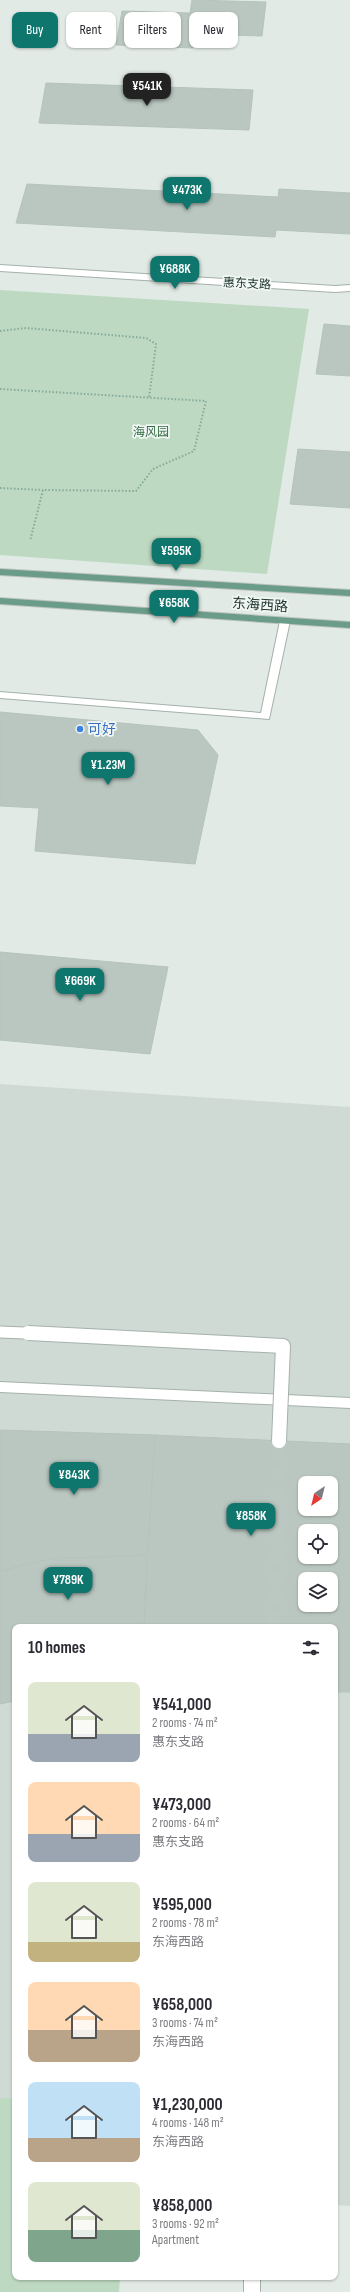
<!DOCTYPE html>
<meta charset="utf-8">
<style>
body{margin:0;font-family:"Sofia Sans Condensed","Noto Sans SC",sans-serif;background:#f7f7f7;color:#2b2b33;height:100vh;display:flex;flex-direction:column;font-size:15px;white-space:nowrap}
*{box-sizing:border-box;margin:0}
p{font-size:13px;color:#7c7c81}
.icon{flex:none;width:22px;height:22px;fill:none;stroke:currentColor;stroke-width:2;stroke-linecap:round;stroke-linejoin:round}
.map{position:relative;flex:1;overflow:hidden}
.panel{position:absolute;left:12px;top:1624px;width:326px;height:656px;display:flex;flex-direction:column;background:#fff;border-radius:8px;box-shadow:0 1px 3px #0004}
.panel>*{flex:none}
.hud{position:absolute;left:12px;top:12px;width:326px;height:36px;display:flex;gap:8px}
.needle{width:26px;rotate:215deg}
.tools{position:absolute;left:298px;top:1476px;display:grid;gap:8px}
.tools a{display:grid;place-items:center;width:40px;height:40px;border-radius:8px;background:#fff;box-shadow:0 1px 3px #0004;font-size:20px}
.price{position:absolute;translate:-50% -34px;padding:0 9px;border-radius:8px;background:#0f766e;color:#fff;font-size:13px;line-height:26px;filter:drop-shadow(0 1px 2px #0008)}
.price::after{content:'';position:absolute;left:50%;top:24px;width:12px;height:9px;margin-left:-6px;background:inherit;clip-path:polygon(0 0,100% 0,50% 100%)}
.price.on{background:#222;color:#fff}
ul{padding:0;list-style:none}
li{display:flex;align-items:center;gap:12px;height:100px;padding:0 16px}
li span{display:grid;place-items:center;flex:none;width:112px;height:80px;border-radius:8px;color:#555}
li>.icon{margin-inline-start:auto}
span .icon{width:48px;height:48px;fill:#fffc;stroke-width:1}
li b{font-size:17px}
h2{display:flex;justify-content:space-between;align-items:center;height:48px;padding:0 16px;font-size:17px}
.tag{padding:0 14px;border-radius:8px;background:#fff;box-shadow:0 1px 3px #0004;font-size:14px;line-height:36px}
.tag.on{background:#0f766e;color:#fff}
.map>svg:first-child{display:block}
.built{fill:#d0dad4;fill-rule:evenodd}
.green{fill:#bdd9c1}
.building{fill:#bac7c1;stroke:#b5c3bb;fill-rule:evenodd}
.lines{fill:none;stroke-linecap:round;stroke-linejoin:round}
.minor-tunnel{stroke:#bbc7c1;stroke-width:14;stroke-dasharray:14 7;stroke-linecap:butt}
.minor-casing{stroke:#a5b1ab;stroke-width:2}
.major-casing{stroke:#bdc4c1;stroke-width:2}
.path{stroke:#85aa9b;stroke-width:2;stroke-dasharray:1.5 2;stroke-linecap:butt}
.minor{fill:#fff;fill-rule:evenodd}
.major{fill:#6b9b89;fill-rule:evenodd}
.minor-bridge-far1-casing{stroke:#a5b1ab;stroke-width:13;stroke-linecap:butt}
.minor-bridge-casing{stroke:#a5b1ab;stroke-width:16;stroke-linecap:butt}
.minor-bridge-far1{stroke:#fff;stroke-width:11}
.minor-bridge{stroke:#fff;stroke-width:14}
.shop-dot{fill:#3f7fe0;stroke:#f1f7f4;stroke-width:1.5}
.labels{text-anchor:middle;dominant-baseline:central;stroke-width:3.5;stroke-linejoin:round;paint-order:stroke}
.far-street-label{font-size:12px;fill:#243931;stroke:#f1f7f4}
.far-park-label{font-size:12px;fill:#326b42;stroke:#f1f7f4}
.street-label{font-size:14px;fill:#243931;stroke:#f1f7f4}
.shop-label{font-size:14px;fill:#366cbe;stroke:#f1f7f4;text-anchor:start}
</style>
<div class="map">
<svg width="350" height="2292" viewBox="0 0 350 2292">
<rect width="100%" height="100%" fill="#e1eae5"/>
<path class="built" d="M0,1084L350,1107V2206L335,2205V1627H15V2189H0ZM305,1483H331V1509H305ZM305,1531H331V1557H305ZM305,1579H331V1605H305Z"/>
<g class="green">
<path d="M0,290L309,309L267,574L0,555Z"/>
<path d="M0,2098L15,2099V2277H120L119,2292H0Z"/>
</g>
<g class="building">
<path d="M192,0L266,2L262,36L195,34L193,48L116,45L122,11L190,13Z"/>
<path d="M46,83L253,90L249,130L39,123Z"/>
<path d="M27,184L278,197L279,189L350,193V234L276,230L275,237L16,223Z"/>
<path d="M324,324L350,326V376L316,374Z"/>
<path d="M298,449L350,452V508L290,504Z"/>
<path d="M0,712L198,730L218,755L195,864L35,851L39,808L0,806Z"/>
<path d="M0,952L168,967L150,1054L0,1040Z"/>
<path d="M0,1430L155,1435L147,1555L50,1559L0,1571Z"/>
<path d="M155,1435L350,1444V1692H335V1627H144ZM305,1483H331V1509H305ZM305,1531H331V1557H305ZM305,1579H331V1605H305Z"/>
<path d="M147,1555L144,1627H15V1701L0,1704V1571L50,1559Z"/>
</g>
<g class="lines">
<path class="minor-tunnel" d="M275,1627L279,1441"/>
<defs>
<g id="minor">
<path d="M0,265L335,286L350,285V291L335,292L0,271Z"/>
<path d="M285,618L290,621L269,719L0,698V692L261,713L280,621Z"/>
<path d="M0,1382L350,1398V1408L0,1392Z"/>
<rect x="244" y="2277" width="16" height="15"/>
</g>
<g id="major">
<path d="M0,569L350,590V596L0,575Z"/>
<path d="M0,598L350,622V628L0,604Z"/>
</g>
</defs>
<use href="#minor" class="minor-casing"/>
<use href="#major" class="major-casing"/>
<g class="path">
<path d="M0,331L26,328L146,338L156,344L149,398"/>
<path d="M0,389L206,401L194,451L153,469L136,491L43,490L30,541"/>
<path d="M0,488L43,490"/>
</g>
<use href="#minor" class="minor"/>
<use href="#major" class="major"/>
<defs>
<path id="minor-bridge-far1" d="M0,1332L48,1334"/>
<path id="minor-bridge" d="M28,1333L283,1346L279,1441"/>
</defs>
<use href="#minor-bridge-far1" class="minor-bridge-far1-casing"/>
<use href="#minor-bridge" class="minor-bridge-casing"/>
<use href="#minor-bridge-far1" class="minor-bridge-far1"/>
<use href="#minor-bridge" class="minor-bridge"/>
</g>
<circle class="shop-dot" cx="80" cy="729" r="4"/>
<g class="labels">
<g class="far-street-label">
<text transform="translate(247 284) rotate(3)">惠东支路</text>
</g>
<g class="far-park-label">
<text x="151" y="432">海风园</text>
</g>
<g class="street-label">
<text transform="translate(260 605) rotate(4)">东海西路</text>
</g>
<g class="shop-label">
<text x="88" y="729">可好</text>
</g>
</g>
</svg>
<div class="tools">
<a><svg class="needle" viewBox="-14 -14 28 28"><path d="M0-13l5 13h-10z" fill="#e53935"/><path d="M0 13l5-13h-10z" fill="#7c7c81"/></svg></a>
<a><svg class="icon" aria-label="locate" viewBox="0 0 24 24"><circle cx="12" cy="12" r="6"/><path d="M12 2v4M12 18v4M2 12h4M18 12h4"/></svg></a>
<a><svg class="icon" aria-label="layers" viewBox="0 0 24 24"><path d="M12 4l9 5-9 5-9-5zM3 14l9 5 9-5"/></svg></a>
</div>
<b class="price on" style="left:147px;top:107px">¥541K</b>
<b class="price" style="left:187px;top:211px">¥473K</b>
<b class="price" style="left:175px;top:290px">¥688K</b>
<b class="price" style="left:176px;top:572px">¥595K</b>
<b class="price" style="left:174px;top:624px">¥658K</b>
<b class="price" style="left:108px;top:786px">¥1.23M</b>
<b class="price" style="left:80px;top:1002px">¥669K</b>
<b class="price" style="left:74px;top:1496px">¥843K</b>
<b class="price" style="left:251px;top:1537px">¥858K</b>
<b class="price" style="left:68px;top:1601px">¥789K</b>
<div class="hud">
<a class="tag on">Buy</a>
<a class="tag">Rent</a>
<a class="tag">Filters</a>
<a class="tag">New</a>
</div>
<section class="panel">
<h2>10 homes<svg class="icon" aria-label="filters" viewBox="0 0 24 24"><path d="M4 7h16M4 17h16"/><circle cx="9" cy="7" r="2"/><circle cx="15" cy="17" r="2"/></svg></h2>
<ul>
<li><span style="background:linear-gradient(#dfe7d0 65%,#9aa5b1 0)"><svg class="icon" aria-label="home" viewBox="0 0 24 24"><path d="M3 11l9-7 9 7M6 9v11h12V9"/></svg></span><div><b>¥541,000</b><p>2 rooms · 74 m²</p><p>惠东支路</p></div></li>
<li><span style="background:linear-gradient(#ffd9b3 65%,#9aa5b1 0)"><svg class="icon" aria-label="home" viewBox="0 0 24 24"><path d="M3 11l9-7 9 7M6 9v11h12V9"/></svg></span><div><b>¥473,000</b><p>2 rooms · 64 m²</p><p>惠东支路</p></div></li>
<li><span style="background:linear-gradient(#dfe7d0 75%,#c2b280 0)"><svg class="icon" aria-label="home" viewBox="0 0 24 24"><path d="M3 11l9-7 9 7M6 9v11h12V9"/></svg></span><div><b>¥595,000</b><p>2 rooms · 78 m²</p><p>东海西路</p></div></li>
<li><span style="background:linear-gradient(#ffd9b3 60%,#b9a48a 0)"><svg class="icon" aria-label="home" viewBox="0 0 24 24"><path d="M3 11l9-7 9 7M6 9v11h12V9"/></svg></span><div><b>¥658,000</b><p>3 rooms · 74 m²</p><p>东海西路</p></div></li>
<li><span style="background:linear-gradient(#bfe0f5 70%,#b9a48a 0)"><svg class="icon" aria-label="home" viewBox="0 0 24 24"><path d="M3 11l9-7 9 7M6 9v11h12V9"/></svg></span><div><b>¥1,230,000</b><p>4 rooms · 148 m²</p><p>东海西路</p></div></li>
<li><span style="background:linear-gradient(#dfe7d0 60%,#7fa58c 0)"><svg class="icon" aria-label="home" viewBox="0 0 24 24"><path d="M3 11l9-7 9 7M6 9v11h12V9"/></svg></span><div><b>¥858,000</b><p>3 rooms · 92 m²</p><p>Apartment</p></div></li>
</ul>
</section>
</div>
